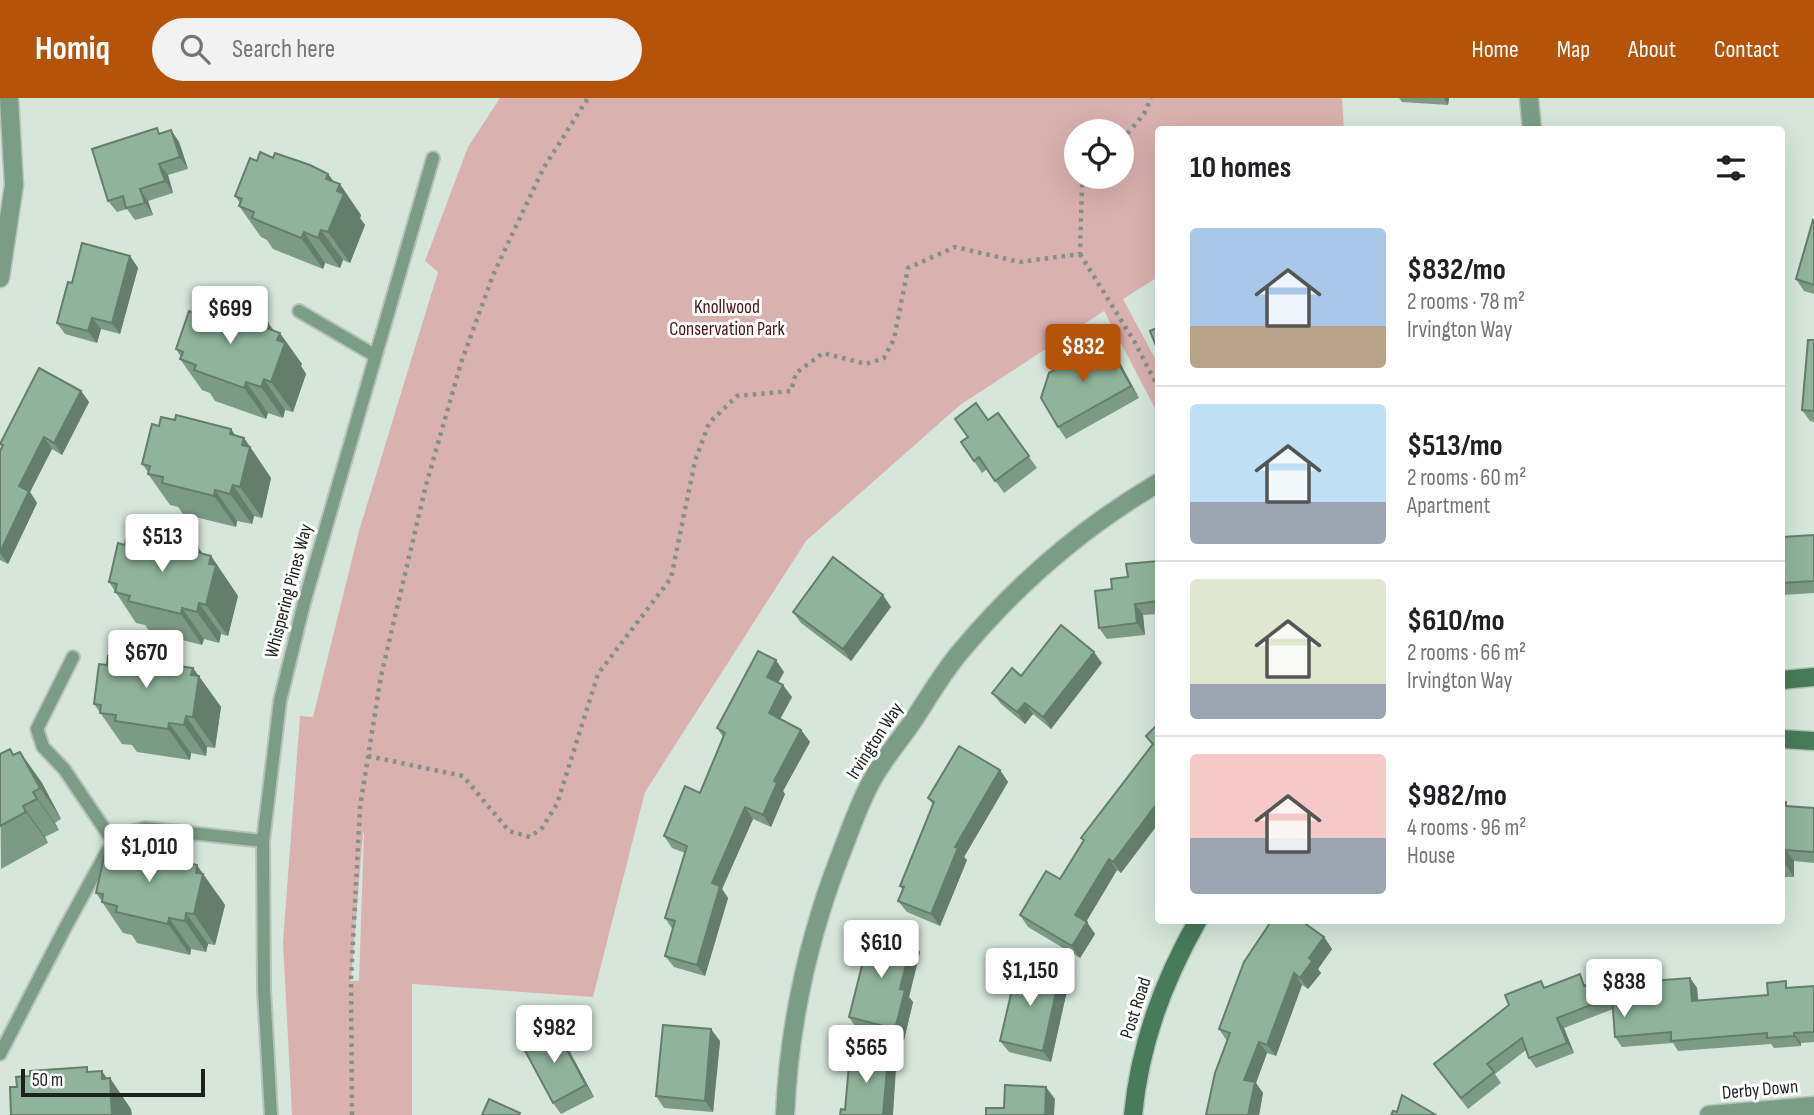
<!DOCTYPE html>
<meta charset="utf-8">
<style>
body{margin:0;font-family:"Sofia Sans Condensed",sans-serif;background:#f2f2f2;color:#202124;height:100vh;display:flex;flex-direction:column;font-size:26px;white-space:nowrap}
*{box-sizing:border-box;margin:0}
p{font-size:23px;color:#757577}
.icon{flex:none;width:38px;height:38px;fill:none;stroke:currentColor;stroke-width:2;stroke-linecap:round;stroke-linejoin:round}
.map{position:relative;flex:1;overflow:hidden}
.drawer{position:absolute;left:1155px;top:28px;width:630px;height:798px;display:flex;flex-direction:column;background:#fff;border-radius:7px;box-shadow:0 7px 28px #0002}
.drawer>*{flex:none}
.fabs{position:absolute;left:1064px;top:21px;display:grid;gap:14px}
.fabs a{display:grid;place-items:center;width:70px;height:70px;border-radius:50%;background:#fff;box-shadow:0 7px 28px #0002;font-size:35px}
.scale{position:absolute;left:21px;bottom:18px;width:184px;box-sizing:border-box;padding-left:7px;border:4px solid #1d221e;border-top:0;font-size:19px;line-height:24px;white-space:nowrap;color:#1d221e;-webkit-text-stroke:5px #fff;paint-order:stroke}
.price{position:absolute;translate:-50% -60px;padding:0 16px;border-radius:7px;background:#fff;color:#222;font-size:23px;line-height:46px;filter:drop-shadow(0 2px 4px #0008)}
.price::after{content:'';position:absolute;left:50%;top:42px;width:21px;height:16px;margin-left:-10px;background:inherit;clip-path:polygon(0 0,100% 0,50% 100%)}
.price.active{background:#b45309;color:#fff}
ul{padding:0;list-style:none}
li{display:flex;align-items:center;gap:21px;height:175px;padding:0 35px}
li+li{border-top:2px solid #e0e0e0}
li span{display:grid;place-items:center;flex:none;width:196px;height:140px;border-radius:7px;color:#555}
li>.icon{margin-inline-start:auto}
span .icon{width:84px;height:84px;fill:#fffc;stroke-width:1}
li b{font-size:30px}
h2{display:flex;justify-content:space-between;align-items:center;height:84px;padding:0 35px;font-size:30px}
header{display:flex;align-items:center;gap:42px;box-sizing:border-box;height:98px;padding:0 35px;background:#b45309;color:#fff}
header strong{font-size:33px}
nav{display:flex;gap:38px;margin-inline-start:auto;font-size:24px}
.search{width:490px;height:63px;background:#f2f2f2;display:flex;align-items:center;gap:18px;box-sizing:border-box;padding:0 24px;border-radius:38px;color:#757577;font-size:26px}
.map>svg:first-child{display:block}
.green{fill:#d9b1af;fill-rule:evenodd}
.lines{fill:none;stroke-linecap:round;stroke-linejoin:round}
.lane-casing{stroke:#b5c3b9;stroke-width:16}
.street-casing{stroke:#b5c3b9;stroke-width:21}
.secondary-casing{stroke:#b5c3b9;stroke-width:21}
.path{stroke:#859089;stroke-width:4.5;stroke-dasharray:3.5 5;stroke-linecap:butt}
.lane{stroke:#7b9d85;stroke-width:12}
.street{stroke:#7b9d85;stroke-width:18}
.secondary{stroke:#477b5a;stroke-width:18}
.wall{fill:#7c9b85}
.shaded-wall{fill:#657e6c}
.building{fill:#90b49b;stroke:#657e6c;stroke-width:2}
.labels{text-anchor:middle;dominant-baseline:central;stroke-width:6;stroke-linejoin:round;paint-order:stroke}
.park-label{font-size:19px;fill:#4b1416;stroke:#fff}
.street-label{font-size:19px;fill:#1d221e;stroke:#fff}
</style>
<header>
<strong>Homiq</strong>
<div class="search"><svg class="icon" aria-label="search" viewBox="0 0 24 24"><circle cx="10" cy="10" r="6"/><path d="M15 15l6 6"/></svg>Search here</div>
<nav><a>Home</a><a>Map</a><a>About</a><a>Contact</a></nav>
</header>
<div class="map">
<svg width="1814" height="1017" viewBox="0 0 1814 1017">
<rect width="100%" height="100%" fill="#d6e6db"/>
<path class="green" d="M500,0H1342L1344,31L1158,32V179L1123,201L1158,266V316L1104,213L960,307L806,443L645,694L593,899L412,886V1017H292L283,844L300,618L313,619L359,433L438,174L425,163L468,49ZM1076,33H1122V79H1076ZM364,735L359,883H351L363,735Z"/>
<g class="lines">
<defs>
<g id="lane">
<path d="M299,213L374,257"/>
<path d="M73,559L37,631L43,649L64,671L114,745"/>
<path d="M0,956L64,832L106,755L119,737L145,730L263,743"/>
<path d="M271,1017L264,892L263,743L280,603L304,505L433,60"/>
</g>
<g id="street">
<path d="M1529,0L1532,32"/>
<path d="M0,180L14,87L9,0"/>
<path d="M785,1017C789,926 809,837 842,753C851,730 859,706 871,684C882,663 899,643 913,623C928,600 943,574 961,553C1017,486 1083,429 1158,385"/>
<path d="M1709,1017L1814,1008"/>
</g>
<g id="secondary">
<path d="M1782,582L1814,579"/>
<path d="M1782,641L1814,643"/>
<path d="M1133,1017C1140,946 1163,884 1198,822"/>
</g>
</defs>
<use href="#lane" class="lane-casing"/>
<use href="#street" class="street-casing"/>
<use href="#secondary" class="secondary-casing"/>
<g class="path">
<path d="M1122,42L1144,16L1151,0"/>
<path d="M1080,156L1134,243L1158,289"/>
<path d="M368,658L463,678L509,733L530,739L542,730L557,706L598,576L671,480L695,363L709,325L737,298L791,293L796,275L823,255L866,266L884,260L894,241L908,170L955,149L1020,164L1080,156L1082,88L1090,79"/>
<path d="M352,1017L351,883L360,709L381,578L401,493L426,387L461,265L493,177L543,71L588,0"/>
</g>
<use href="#lane" class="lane"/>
<use href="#street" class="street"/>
<use href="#secondary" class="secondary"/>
</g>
<g class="wall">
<path d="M1399,0H1449L1448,7L1402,4Z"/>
<path d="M171,32L179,44L188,71L168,77L173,95L148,103L153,117L135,122L127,111L117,114L108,103L161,35Z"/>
<path d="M273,60L328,76L361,117L360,120L365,127L350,165L343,162L340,170L325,165L323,171L273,151L267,142L261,139L239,108L240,105L235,98L257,63Z"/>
<path d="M1814,123V196L1804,193L1796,181Z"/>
<path d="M130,158L138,170L120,236L101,231L97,245L65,236L57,225L72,185Z"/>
<path d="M213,211L268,225L302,266L301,268L306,276L293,314L285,312L283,320L268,315L266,321L215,303L210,295L202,292L180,261L181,259L176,251L196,216Z"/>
<path d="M1814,242V324L1810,323L1802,312Z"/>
<path d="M1114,254L1139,300L1066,341L1058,329Z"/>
<path d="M81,293L89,304L62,357L52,351L30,394L37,405L8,466L0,462V353L2,349L0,346Z"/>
<path d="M998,315L1037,370L1004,395L987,371L982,375L961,344Z"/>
<path d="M159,328L236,338L244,340L271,380L262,420L254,418L252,426L237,423L236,429L183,416L178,409L170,407L148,376V374L142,366Z"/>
<path d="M1814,437V495L1782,497V439Z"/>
<path d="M125,447L198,449L202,456L211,458L238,498L228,538L221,536L219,545L204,541L202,547L150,534L145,527L136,525L109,484Z"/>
<path d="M1158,463V516L1143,517L1145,537L1107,541L1099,530L1112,491L1128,479Z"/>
<path d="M891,509L851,563L801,525L793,514Z"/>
<path d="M122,560L193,570L221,609L215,650L207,649L206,658L191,655L190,662L137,654L132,647L122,646L94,606L107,567Z"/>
<path d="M1102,565L1051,631L1033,616L1025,626L1001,606L992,595L1021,578Z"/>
<path d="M784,574L778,585L792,599L780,621L801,632L810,644L783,693L785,696L771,729L753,721L722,791L728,800L705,878L674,869L665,858L673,832L665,820L685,755L672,750L664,738L700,695L723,639L717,630Z"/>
<path d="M1158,626V726L1121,775L1117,772L1086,824L1095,836L1080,860L1028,829L1020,817L1060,781L1084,743L1081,740L1152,647L1146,638Z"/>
<path d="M10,651L14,657L20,654L42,685L61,721L55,725L59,732L45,739L48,745L1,771L0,656Z"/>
<path d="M1000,672L1008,684L964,759L967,762L940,828L907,814L898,803L903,792L900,788L933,707L928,700Z"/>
<path d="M1782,704L1789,708L1814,710V765L1794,763V779H1782Z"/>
<path d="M128,751L189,765L219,798L225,807L215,847L208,846L206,854L191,851L190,857L137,845L132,837L123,835L96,795L112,757Z"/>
<path d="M1324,839L1332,851L1318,871L1321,875L1308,891L1302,887L1276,958L1267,955L1256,985L1263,995L1259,1017L1227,943L1219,931Z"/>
<path d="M912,842L920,854L909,899L913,904L904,942L857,931L849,919Z"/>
<path d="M1060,876L1068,888L1051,964L1009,954L1000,943Z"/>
<path d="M1690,880L1697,890L1698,902L1768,897L1790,890L1814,888V944L1801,945V948L1774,950L1771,946L1678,953L1673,945L1622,949L1615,939L1613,911L1564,930L1574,955L1536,970L1529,960L1526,952L1495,976L1501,985L1468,1011L1434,966L1546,889L1587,886L1588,888Z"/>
<path d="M563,941L594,999L561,1016L553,1005Z"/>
<path d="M720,943L713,1014L664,1010L656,998Z"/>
</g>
<g class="shaded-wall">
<path d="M1444,0H1449L1448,7Z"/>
<path d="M171,32L179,44L188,71L180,59Z"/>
<path d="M159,66L168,77L173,95L165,83Z"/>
<path d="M328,76L338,90L340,86L361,117L360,120L365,127L350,165L328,134L326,81Z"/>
<path d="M140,91L148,103L153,117L145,105Z"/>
<path d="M321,132L343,162L340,170L318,140Z"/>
<path d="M304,134L325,165L323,171L301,140Z"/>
<path d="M130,158L138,170L120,236L112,225Z"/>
<path d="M92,220L101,231L97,245L88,233Z"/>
<path d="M268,225L278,240L280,235L302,266L301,268L306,276L293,314L271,284L266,230Z"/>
<path d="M1106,243L1114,254L1139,300L1131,288Z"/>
<path d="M264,281L285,312L283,320L261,289Z"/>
<path d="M246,284L268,315L266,321L244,290Z"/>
<path d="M81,293L89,304L62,357L54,345Z"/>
<path d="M231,331L242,347L244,340L271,380L262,420L240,389L230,336Z"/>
<path d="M44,339L52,351L30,394L37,405L8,466L0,455L19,388Z"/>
<path d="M233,387L254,418L252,426L230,396Z"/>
<path d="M215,392L237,423L236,429L214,398Z"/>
<path d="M198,449L209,465L211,458L238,498L228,538L206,507L196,454Z"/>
<path d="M883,497L891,509L851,563L843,551Z"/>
<path d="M199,505L221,536L219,545L197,514Z"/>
<path d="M1135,506L1143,517L1145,537L1137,525Z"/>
<path d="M182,510L204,541L202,547L181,516Z"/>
<path d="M1094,554L1102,565L1051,631L1043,619Z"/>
<path d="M179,562L198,589L191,577L193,570L221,609L215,650L193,619L178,568Z"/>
<path d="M776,562L784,574L775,590L767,579Z"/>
<path d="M783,587L792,599L777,627L769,615Z"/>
<path d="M1025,605L1033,616L1025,626L1017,614Z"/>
<path d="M186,618L207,649L206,658L184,627Z"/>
<path d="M169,625L191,655L190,662L168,631Z"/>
<path d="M801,632L810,644L783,693L785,696L771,729L763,717L774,683Z"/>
<path d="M20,654L42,685L61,721L40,690Z"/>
<path d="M1000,672L1008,684L964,759L967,762L940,828L931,816L955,749Z"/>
<path d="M33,694L55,725L59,732L37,701Z"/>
<path d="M1158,704V726L1121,775L1113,764Z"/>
<path d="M23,708L45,739L48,745L26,714Z"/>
<path d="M745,709L753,721L722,791L728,800L705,878L697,867L712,785Z"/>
<path d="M1786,752L1794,763V779L1786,767Z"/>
<path d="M184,759L196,775L197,767L225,807L215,847L194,816L183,764Z"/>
<path d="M1109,761L1117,772L1083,829L1075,817Z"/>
<path d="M186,815L208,846L206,854L185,823Z"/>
<path d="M169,820L191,851L190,857L168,826Z"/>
<path d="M1087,824L1095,836L1080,860L1072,848Z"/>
<path d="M1324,839L1332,851L1318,871L1321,875L1308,891L1300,880L1309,860Z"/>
<path d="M912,842L920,854L909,899L913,904L904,942L895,931L900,891Z"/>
<path d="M1294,875L1302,887L1276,958L1267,947Z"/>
<path d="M1060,876L1068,888L1051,964L1043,953Z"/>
<path d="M1690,880L1697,890L1699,913L1692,903Z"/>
<path d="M1557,920L1564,930L1574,955L1567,945Z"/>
<path d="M555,930L563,941L594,999L586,987Z"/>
<path d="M711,931L720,943L713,1014L705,1003Z"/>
<path d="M1794,935L1801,945V948L1794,938Z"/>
<path d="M1259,944L1267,955L1256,985L1263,995L1259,1017H1248L1244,982Z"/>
<path d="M888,959L896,970L893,1017H883Z"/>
<path d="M102,973L110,985V980L131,1011L132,1017H112L102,981Z"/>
<path d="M1046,989L1055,1001L1054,1017H1045Z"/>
</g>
<g class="building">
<path d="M157,30L159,36L171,32L180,59L159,66L165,83L140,91L145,105L126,110L123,98L108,103L92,51Z"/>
<path d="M260,54L273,60L275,55L310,67L328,76L326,81L340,86L337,93L344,96L328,134L321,132L318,140L304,134L301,140L252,120L254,114L239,108L242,101L235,98L250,60L257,63Z"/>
<path d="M1813,122L1814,123V187L1796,181Z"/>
<path d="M82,145L130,158L112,225L92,220L88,233L57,225L68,184L72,185Z"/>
<path d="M214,206L232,211L268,225L266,230L280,235L277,242L285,245L271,284L264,281L261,289L246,284L244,290L194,272L196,267L180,261L183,254L176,251L189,213L196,216L199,207L213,211Z"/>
<path d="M1158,229V253L1150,233Z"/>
<path d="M1808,242H1814V313L1802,312Z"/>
<path d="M1106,243L1131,288L1058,329L1041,300L1049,275Z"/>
<path d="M39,270L81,293L54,345L44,339L19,388L29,393L0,454V353L3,347L0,346Z"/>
<path d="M976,305L988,322L998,315L1029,358L995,383L979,359L974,363L961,344L968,339L955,321Z"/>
<path d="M176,317L231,331L230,336L244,340L242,347L250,349L240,389L233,387L230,396L215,392L214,398L162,385L163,379L148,376L150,368L142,366L152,326L159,328L161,319L175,322Z"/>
<path d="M143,436L162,439L198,449L196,454L211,458L209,466L216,467L206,507L199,505L197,514L182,510L181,516L128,503L130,498L115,494L117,486L109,484L118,445L125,447L127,437L142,441Z"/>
<path d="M1814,437V483L1782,485V439Z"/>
<path d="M833,459L883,497L843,551L793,514Z"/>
<path d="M1158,463V503L1135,506L1137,525L1099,530L1095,493L1112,491L1111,481L1128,479L1126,466Z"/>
<path d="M1061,527L1094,554L1043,619L1025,605L1017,614L992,595L1012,570L1021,578Z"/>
<path d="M758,553L776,562L767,579L783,587L769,615L801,632L774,683L777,685L763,717L745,709L712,785L720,788L697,867L665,858L675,823L665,820L687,748L664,738L685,688L700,695L725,635L717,630Z"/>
<path d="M123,554L179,562L178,568L193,570L191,577L199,578L193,619L186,618L184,627L169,625L168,631L115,623L116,617L100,615L101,607L94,606L99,566L107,567L108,558L122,560Z"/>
<path d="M1158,626V704L1113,764L1109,761L1075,817L1087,824L1072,848L1020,817L1046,773L1060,781L1084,742L1081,740L1153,646L1146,638Z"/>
<path d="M959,648L1000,672L955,749L958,750L931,816L898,803L904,789L900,788L934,704L928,700Z"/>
<path d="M10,651L13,657L20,654L40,690L33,694L37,701L23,708L26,714L0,728V656Z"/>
<path d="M1782,704H1786V708L1814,710V754L1786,752V767H1782Z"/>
<path d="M129,746L184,759L183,764L197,767L196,775L203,776L194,816L186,815L185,823L169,820L168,826L116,814L117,808L102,804L103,796L96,795L105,755L112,757L114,748L128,751Z"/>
<path d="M1272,822H1300L1324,839L1309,860L1312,863L1300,880L1294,875L1267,947L1259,944L1244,982L1255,984L1248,1017H1206L1215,975L1230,935L1219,931L1244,864Z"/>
<path d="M871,832L912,842L900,891L905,892L895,931L849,919Z"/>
<path d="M1018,866L1060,876L1043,953L1000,943Z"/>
<path d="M1580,876L1584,888L1690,880L1692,903L1768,897L1767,885L1786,883V890L1814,888V934L1794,935V938L1767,940V935L1671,943V934L1615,939L1612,899L1557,920L1567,945L1529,960L1522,940L1487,966L1494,974L1461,1000L1434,966L1509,907L1505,897L1541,883L1544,890Z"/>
<path d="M663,927L711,931L705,1003L656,998Z"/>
<path d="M555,930L586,987L553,1005L522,947Z"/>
<path d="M850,955L888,959L883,1017H840L841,1011L845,1012Z"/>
<path d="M87,969V974L102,973V981L110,980L112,1017H11L10,989H17L16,979L30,978V973Z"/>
<path d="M1005,987L1046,989L1045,1017H986V1010H1004Z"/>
<path d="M1402,997L1436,1017H1391L1393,1013L1397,1014Z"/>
<path d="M489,1001L520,1015L519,1017H482Z"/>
</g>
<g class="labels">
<g class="park-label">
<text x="727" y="209">Knollwood<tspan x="727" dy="22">Conservation Park</tspan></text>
</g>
<g class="street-label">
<text transform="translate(289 493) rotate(-75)">Whispering Pines Way</text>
<text transform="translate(875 643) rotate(-57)">Irvington Way</text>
<text transform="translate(1136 910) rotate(-72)">Post Road</text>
<text transform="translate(1760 992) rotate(-5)">Derby Down</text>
</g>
</g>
</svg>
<div class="fabs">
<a><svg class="icon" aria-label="locate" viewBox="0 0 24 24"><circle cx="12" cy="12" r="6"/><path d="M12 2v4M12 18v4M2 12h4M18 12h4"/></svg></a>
</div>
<div class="scale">50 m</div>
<b class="price" style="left:230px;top:248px">$699</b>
<b class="price active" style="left:1083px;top:286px">$832</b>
<b class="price" style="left:162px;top:476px">$513</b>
<b class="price" style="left:146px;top:592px">$670</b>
<b class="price" style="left:149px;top:786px">$1,010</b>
<b class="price" style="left:881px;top:882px">$610</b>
<b class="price" style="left:1030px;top:910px">$1,150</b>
<b class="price" style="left:1624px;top:921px">$838</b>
<b class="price" style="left:554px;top:967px">$982</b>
<b class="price" style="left:866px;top:987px">$565</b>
<section class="drawer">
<h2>10 homes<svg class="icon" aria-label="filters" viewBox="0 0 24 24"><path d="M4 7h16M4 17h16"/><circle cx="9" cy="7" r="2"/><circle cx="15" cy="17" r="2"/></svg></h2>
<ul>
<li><span style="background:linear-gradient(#a9c7e8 70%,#b9a48a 0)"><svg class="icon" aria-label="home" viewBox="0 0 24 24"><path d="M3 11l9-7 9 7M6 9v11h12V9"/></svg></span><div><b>$832/mo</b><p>2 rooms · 78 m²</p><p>Irvington Way</p></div></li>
<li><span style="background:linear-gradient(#bfe0f5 70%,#9aa5b1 0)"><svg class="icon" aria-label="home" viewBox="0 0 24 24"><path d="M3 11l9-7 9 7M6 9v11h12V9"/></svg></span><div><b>$513/mo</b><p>2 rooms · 60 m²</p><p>Apartment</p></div></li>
<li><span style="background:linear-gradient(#dfe7d0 75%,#9aa5b1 0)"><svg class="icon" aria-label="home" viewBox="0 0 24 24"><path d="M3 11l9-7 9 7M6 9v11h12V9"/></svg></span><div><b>$610/mo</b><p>2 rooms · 66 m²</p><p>Irvington Way</p></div></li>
<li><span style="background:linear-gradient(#f6c9c9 60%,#9aa5b1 0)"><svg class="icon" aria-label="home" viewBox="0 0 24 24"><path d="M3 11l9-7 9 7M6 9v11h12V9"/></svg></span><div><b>$982/mo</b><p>4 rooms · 96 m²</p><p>House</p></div></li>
</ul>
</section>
</div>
